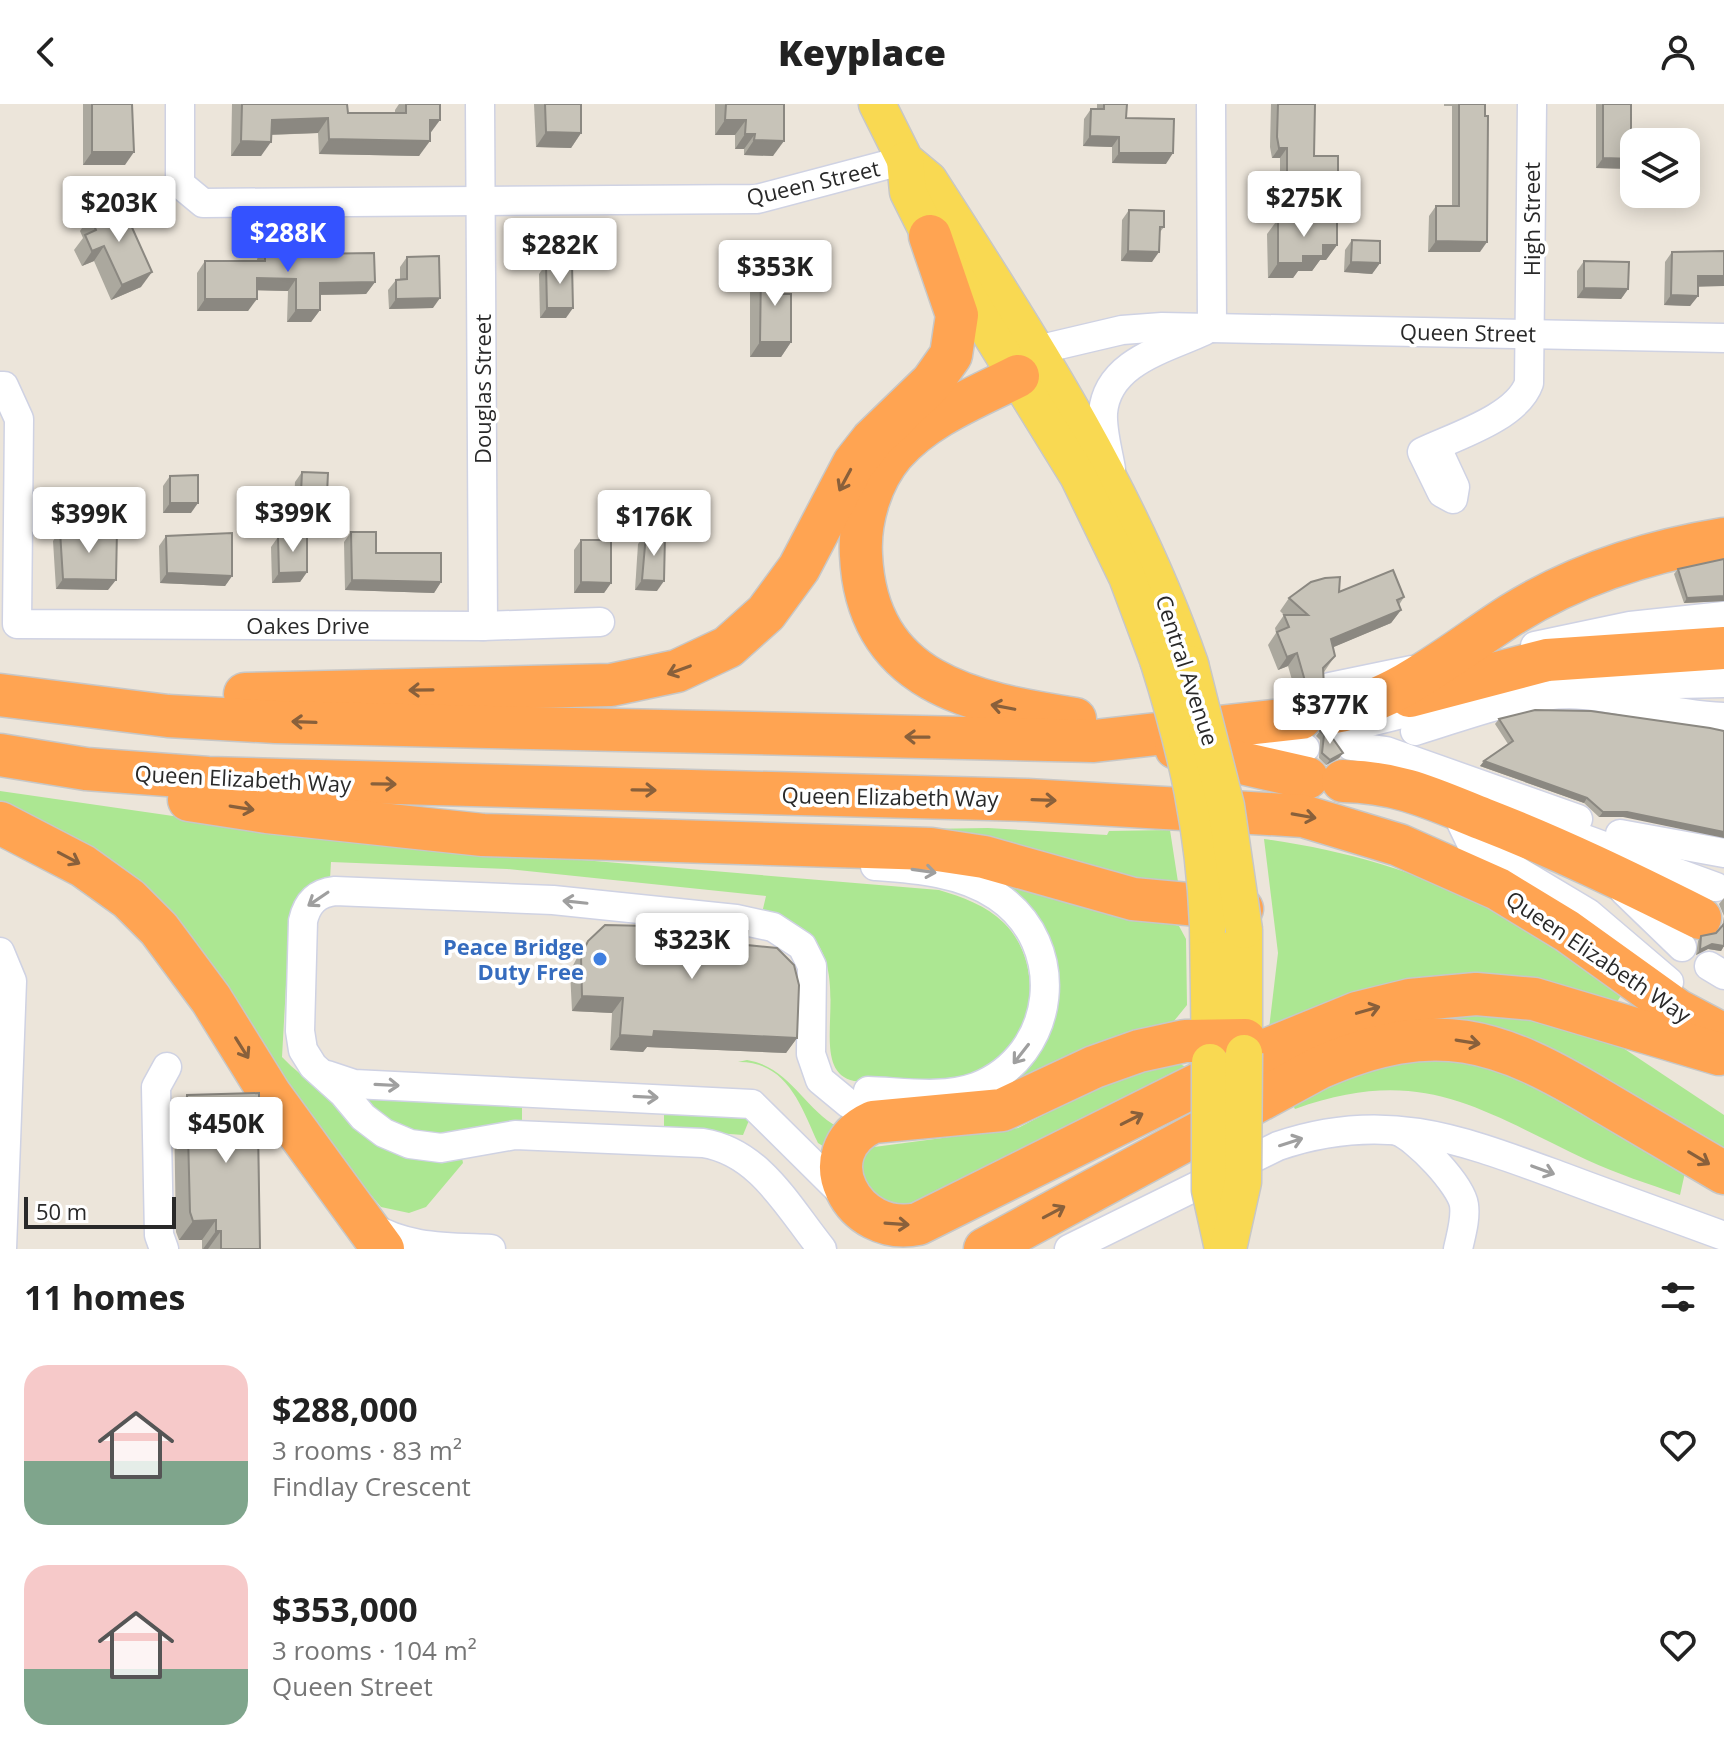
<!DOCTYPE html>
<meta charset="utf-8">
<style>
body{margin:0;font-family:"Open Sans",sans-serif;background:#f6f6f6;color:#222;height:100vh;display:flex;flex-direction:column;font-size:30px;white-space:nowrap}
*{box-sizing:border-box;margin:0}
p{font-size:26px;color:#767676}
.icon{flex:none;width:44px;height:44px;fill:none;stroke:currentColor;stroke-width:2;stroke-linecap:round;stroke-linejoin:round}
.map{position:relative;height:1145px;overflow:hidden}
.side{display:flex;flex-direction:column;background:#fff;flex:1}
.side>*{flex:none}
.buttons{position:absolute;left:1620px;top:24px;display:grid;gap:16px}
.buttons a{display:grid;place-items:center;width:80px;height:80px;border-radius:16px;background:#fff;box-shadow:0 4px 20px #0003;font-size:40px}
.scale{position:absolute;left:24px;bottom:20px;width:152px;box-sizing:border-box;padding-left:8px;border:4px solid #292929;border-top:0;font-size:22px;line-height:28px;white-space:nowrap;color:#292929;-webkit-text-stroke:6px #fff;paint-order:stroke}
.price{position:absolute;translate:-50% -68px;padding:0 18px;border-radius:8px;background:#fff;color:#222;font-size:26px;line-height:52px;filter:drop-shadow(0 2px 4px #0008)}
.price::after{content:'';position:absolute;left:50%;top:48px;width:24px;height:18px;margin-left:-12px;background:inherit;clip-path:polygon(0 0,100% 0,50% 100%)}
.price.active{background:#3452ff;color:#fff}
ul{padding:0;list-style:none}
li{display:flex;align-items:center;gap:24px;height:200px;padding:0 24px}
li span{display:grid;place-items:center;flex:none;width:224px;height:160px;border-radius:24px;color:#555}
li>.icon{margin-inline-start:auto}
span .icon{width:96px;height:96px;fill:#fffc;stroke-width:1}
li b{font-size:34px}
h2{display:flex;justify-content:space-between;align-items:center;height:96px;padding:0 24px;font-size:34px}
header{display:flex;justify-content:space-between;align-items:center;height:104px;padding:0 24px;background:#fff;font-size:36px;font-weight:800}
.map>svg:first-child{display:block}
.green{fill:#ace792}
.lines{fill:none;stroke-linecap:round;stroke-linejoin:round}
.minor-casing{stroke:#cfd2e3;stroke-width:31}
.major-casing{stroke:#c7c7c7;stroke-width:39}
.highway-casing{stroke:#c7c7c7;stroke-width:45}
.minor{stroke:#fff;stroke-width:28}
.major{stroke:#f9d952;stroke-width:36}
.highway{stroke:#ffa452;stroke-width:42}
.major-bridge-casing{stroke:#c7c7c7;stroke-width:39;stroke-linecap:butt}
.major-bridge{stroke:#f9d952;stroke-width:36}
.wall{fill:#aba89e}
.shaded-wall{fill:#8b8881}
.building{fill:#c7c3b8;stroke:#8b8881;stroke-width:2}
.oneway{stroke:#89603b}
.oneway2{stroke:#9f9f9f}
.shop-dot{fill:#3f7fe0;stroke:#fff;stroke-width:3}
.labels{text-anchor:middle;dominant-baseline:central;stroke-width:7;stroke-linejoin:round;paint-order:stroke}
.street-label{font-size:22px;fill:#292929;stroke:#fff}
.shop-label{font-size:22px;font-weight:bold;fill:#366cbe;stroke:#fff;text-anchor:end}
</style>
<header><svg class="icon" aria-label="back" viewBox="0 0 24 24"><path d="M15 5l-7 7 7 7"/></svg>Keyplace<svg class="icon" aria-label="person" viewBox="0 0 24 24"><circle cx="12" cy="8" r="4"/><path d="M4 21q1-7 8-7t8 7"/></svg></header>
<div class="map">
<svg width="1724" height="1145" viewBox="0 0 1724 1145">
<rect width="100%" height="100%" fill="#ece5da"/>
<g class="green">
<path d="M0,687L332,735L939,786C962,793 986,801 1004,819C1043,857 1038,935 988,963C950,984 896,981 854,977C792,963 884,830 762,809L766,792L507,765L331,758L330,775L299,793L290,810L282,953C329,1002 402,1025 462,1054L463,1059L426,1103L409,1109L381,1103L341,1055L211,866L0,702Z"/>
<path d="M988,724L1107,731L1109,727L1170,726L1178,778L1149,779L924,725Z"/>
<path d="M1264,735C1343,746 1416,767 1488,802C1536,825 1578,860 1622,890L1617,898L1579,887L1268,933L1278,849Z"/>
<path d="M979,767L1179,822L1186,835L1187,901L1174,917L1175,922L993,994L1055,900Z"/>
<path d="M1504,906L1602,930L1724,1011V1056L1396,914Z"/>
<path d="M1405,952L1495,958L1686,1064L1680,1091C1649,1080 1617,1070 1587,1056C1477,1004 1421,960 1295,1005L1290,996Z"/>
<path d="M747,956C790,963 803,1004 838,1023L826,1044L818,1039C801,1002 787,957 738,958Z"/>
<path d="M1172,956L1188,964L926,1105L876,1104L855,1055L859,1045L1018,1024L1097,983Z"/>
<path d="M358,994L522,999V1020C487,1018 486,1026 457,1035C418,1047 387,1015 358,994Z"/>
<path d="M664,1005L750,1014L743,1031L664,1025Z"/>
</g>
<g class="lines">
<defs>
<g id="minor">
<path d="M180,0V80L203,99L757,95L905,56"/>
<path d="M480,0L483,522"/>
<path d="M1211,0L1212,224"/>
<path d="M1020,250L1122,226L1162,223L1724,234"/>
<path d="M0,282H4L19,315L17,520L483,522L600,518"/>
<path d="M1436,342L1455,383L1453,395L1442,389L1422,348C1453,333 1517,314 1529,279L1532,0"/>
<path d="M1111,365C1108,347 1102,327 1103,309C1107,258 1165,245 1204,227"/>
<path d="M1535,542L1630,522L1724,512"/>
<path d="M1564,571L1677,580L1724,579"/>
<path d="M1330,583L1412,566"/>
<path d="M1338,626L1438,601"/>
<path d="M1415,627C1469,611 1527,586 1584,591C1631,595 1677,612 1724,613"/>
<path d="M1351,642L1386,647L1578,715"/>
<path d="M1234,643L1305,644"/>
<path d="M1445,700L1459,714L1471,739L1588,809L1669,878"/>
<path d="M1549,722L1716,783"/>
<path d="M1620,730L1724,749"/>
<path d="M1624,787L1682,843"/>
<path d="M0,848L12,877L2,1145"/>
<path d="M1709,862L1724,871"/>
<path d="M327,971L354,980L752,1000L848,1095"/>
<path d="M868,987C902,988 943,995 976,983C1058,951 1069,840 997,792C961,768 916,765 875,762"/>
<path d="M1397,1027C1416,1033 1461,1081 1464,1101C1466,1115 1461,1131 1458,1145"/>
<path d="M369,1121C405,1145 449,1143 491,1145"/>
<path d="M164,1145L159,1131L156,983L167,963"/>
<path d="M822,1145C788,1103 760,1048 703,1039L515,1031L441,1044L410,1040L384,1029L363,1013L343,989L313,962L303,946L300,927L303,817C307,799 317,789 335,787L553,796L736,815L773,823L802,842L812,862L811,950L820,976L849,1000L897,1006"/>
<path d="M1069,1145L1278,1042C1386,1005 1462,1036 1563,1073C1616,1093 1670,1112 1724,1132"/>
</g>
<g id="major">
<path d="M877,0L905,56L929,76C1029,232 1129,384 1190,560"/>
<path d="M905,56L908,88L930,132L1078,372L1127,473L1158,556"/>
<path d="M1208,821L1210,958"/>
<path d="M1244,826V949"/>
</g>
<g id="highway">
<path d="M1018,272C975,294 927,312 894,349C871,376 859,416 861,451C867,579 972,599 1075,615"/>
<path d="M245,590L611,581L677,567L728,543L766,509L799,464L854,359L872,336L932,278L951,251L957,211L930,132"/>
<path d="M0,591L168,612L276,618L1094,637L1301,614"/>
<path d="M1410,592L1547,556L1724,544"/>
<path d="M1335,608C1400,595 1456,546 1511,511C1575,471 1650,447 1724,435"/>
<path d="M1176,644L1307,674"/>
<path d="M0,651L86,665L208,674L1027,696L1303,712L1399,741L1498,785L1567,827L1677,906L1724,931"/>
<path d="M1343,677C1399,678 1433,695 1483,715C1558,744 1628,778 1700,814"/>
<path d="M189,696L267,708L483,731L931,745L984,753L1133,795L1242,805"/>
<path d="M0,719L83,762L129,795L159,825L211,895L270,990L383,1145"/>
<path d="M1245,936L1185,937L1139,947L1094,963L1002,1006L873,1018C808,1048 852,1134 918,1120L1271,944L1357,909L1410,896L1476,890L1534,895L1719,950"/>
<path d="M985,1145L1319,964C1436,913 1498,934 1602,997C1643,1021 1683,1045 1724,1069"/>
</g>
</defs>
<use href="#minor" class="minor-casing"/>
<use href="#major" class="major-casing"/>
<use href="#highway" class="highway-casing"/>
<use href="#minor" class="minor"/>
<use href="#major" class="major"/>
<use href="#highway" class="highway"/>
<defs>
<g id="major-bridge">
<path d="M1158,556C1187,647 1204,725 1208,821"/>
<path d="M1190,560L1226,702L1244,826"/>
<path d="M1210,958V1086L1223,1145"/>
<path d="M1228,1145L1243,1078L1244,949"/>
</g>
</defs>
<use href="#major-bridge" class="major-bridge-casing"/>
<use href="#major-bridge" class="major-bridge"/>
</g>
<g class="wall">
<path d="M83,0H132L125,61H83Z"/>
<path d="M232,0H347L348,9H395V6L399,0H440L430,30L419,52L319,50L318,29L271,31L261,52H231Z"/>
<path d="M534,0H581V29L571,44L536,43Z"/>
<path d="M715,0H784L773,52L744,51V45H735V31H715Z"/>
<path d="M1097,0H1127L1126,14L1166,60L1112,59V43L1083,42L1084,15L1091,5H1097Z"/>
<path d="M1271,0H1315L1314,52L1338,72L1331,82L1280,81V54H1272L1270,43Z"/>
<path d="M1444,0H1485L1480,148H1428L1429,112L1436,102H1452V2H1444Z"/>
<path d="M1596,0H1631V27L1634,38V65L1596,64Z"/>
<path d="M1129,106L1164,123L1160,128L1152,158L1121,157L1122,116Z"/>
<path d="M90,112L141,183L111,196L94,157L82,162L74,146L83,134L80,127Z"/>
<path d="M1278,115L1337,141L1326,156H1320L1312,167H1298L1293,174H1268L1267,130Z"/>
<path d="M1352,136L1380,159L1372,170L1344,168L1345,146Z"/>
<path d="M265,143L287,148L375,178L366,190L320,191V206L311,218H287L288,187L257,186L248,207H197V169L205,157H257V155Z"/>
<path d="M1672,148L1724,182H1698V192L1690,202L1664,201L1665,158Z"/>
<path d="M407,153L433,204L389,205L388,186L396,176H400V163Z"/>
<path d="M1584,157L1628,185L1621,195L1577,194V167Z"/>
<path d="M546,160L566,214H540L539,170Z"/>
<path d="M761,165L783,190L791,238L781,253H750V180Z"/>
<path d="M302,368L327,390L320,400L294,399L295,378Z"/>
<path d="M170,372L191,409H163V382Z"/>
<path d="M60,427L108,486L56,485L53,437Z"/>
<path d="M351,428L376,449L441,478L434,489L345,486L344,438Z"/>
<path d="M646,430L657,487L635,486L638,440Z"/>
<path d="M166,432L232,472L225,482L160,479L159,442Z"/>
<path d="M278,433L307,468L300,478L272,479L271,443Z"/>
<path d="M581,436L611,479L604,489H574V446Z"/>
<path d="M1724,455V497L1684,499L1674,470L1678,465Z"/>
<path d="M1339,488L1404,493L1399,501L1401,506L1391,519L1333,543L1335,552L1324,568V582L1315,596L1296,590L1288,562L1278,566L1268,541L1276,529L1275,524L1284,511L1280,507L1289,494Z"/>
<path d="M1499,615L1623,713H1599L1584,699L1480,662L1508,640L1495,620Z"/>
<path d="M1324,622L1343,649L1339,654L1326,661L1319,654L1320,636L1316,632Z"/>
<path d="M1724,794V842L1721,847L1708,845L1696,851L1698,837L1701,832L1716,829L1722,823L1724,812L1719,800Z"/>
<path d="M735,827L747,841L797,934L786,949L647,943L643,948L610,946L612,909L572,907L570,867L578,852L588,837Z"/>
<path d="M187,991L259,1003L268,1026L259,1039L260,1145H202V1136H179L176,1128L174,1010Z"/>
</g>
<g class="shaded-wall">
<path d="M328,14L318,29L261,31L272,16Z"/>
<path d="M430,16H440L429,31Z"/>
<path d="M725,16H746L735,31H715Z"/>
<path d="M546,28L581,29L571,44L536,43Z"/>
<path d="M745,30H755L744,45H735Z"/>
<path d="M1090,32L1119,33L1112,43L1083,42Z"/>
<path d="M329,35L430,37L419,52L319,50Z"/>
<path d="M754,36L784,37L773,52L744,51Z"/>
<path d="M241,37L271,38L261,52H231Z"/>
<path d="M1279,44H1287L1280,54H1272Z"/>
<path d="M92,48H134L125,61H83Z"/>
<path d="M1119,49H1173L1166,60L1112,59Z"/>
<path d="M1603,54L1634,55V65L1596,64Z"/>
<path d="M1287,71L1338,72L1331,82L1280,81Z"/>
<path d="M1436,137L1487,138L1480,148H1428Z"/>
<path d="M1323,141H1337L1326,156H1320L1312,167H1298L1293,174H1268L1278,159Z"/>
<path d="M104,142L94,157L82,162L92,147Z"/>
<path d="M1128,147L1159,148L1152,158L1121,157Z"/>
<path d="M1351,158L1380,159L1372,170L1344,168Z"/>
<path d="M152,168L141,183L111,196L122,181Z"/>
<path d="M1698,172H1724V182L1691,183Z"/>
<path d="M257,174L296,175L288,187L248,186Z"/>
<path d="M375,178L366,190L311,191L320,179Z"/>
<path d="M1584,184L1628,185L1621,195L1577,194Z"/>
<path d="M1671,191L1698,192L1690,202L1664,201Z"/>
<path d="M440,194L433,204L389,205L396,195Z"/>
<path d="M205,195H257L248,207H197Z"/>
<path d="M547,204H573L566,214H540Z"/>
<path d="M296,206H320L311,218H287Z"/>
<path d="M760,238H791L781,253H750Z"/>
<path d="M301,389L327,390L320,400L294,399Z"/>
<path d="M170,399H198L191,409H163Z"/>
<path d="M307,468L300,478L272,479L279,469Z"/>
<path d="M167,469L232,472L225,482L160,479Z"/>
<path d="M63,475L116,476L108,486L56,485Z"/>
<path d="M352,476L441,478L434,489L345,486Z"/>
<path d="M642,476L664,477L657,487L635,486Z"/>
<path d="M581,478L611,479L604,489H574Z"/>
<path d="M1724,492V497L1684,499L1687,494Z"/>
<path d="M1401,506L1391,519L1322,548L1331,535Z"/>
<path d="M1297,549L1288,562L1278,566L1287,553Z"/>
<path d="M1305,577L1324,582L1315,596L1296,590Z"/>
<path d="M1343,649L1339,654L1326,661L1330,656Z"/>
<path d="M1484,657L1587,694L1584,699L1480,662Z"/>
<path d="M1603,708H1627L1724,728V734L1623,713H1599Z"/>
<path d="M1712,840L1724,842L1721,847L1708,845L1696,851L1700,846Z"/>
<path d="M582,892L623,894L612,909L572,907Z"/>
<path d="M654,927L797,934L786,949L647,943L643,948L610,946L620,931Z"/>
<path d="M258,1026H268L254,1045Z"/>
<path d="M216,1116L202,1136H179L193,1117Z"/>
<path d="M216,1127H221L208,1145H203Z"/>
</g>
<g class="building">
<path d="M92,0H132L134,48H92Z"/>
<path d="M242,0H347L348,9H406V0H440V16H430V37L329,35L328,14L272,16L271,38L241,37Z"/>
<path d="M545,0H581V29L546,28Z"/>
<path d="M726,0H784V37L754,36L755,30H745L746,16H725Z"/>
<path d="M1104,0H1127L1126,14L1174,15L1173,49H1119V33L1090,32L1091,5H1104Z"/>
<path d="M1278,0H1315L1314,52H1338V72L1287,71V44H1279L1277,33Z"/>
<path d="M1459,0H1485V12H1488L1487,138L1436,137V102H1459Z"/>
<path d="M1603,0H1631V27H1653V38H1634V55L1603,54Z"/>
<path d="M121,99L152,168L122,181L104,142L92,147L85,131L96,126L90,112Z"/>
<path d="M1129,106L1164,107V123H1160L1159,148L1128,147Z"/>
<path d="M1278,115L1337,116V141H1323V152H1303V159H1278Z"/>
<path d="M1352,136L1380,137V159L1351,158Z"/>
<path d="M265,143H287V148L305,150L374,149L375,178L320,179V206H296V175L257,174V195H205V157H265Z"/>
<path d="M1724,147V172H1698V192L1671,191L1672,148Z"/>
<path d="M439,152L440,194L396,195V176L407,175V153Z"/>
<path d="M1584,157L1629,158L1628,185L1584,184Z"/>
<path d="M546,160H572L573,204H547Z"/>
<path d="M761,165H783V190H791V238H760Z"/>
<path d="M302,368L328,369L327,390L301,389Z"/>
<path d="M198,371V399H170V372Z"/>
<path d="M117,426L116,476L63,475L60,427Z"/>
<path d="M351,428H376V449H441V478L352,476Z"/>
<path d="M232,429V472L167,469L166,432Z"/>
<path d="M646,430L665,431L664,477L642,476Z"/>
<path d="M307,432V468L279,469L278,433Z"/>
<path d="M581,436H611V479L581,478Z"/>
<path d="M1724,455V492L1687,494L1678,465Z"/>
<path d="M1393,466L1404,493L1397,496L1401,506L1331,535L1335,552L1323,564L1324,582L1305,577L1297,549L1287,553L1277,528L1289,523L1284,511H1308L1289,494L1311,478L1325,474L1340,473L1339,488Z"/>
<path d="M1535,606L1591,607L1710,624L1724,627V728L1627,708H1603L1587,694L1484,657L1513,637L1499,615Z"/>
<path d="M1324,622L1343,649L1330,656L1322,649L1324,631L1320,627Z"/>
<path d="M1724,820V842L1712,840L1700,846L1701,832L1716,829Z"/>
<path d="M605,821L735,824V827H748L747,841L777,844L794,861L799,881L797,934L654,927L653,933L620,931L623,894L582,892L581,852L588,837Z"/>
<path d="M259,989V1003H268V1026H258L260,1145H221V1127H216V1116L193,1117L190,1108L187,991Z"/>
</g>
<defs><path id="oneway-shaft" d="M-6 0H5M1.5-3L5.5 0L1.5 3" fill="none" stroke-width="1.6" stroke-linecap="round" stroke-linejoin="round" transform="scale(2)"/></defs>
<g class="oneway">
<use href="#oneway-shaft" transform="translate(845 376) rotate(118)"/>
<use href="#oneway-shaft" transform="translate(679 566) rotate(160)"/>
<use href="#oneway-shaft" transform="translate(421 586) rotate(179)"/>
<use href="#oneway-shaft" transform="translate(1003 603) rotate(-169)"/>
<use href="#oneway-shaft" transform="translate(304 618) rotate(-178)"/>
<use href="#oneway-shaft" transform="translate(917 633) rotate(-179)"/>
<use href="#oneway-shaft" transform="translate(384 680) rotate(1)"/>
<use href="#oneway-shaft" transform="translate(644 686) rotate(1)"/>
<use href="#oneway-shaft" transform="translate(1044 696) rotate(2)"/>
<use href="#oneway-shaft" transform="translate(242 704) rotate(9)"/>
<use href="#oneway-shaft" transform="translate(1304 712) rotate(10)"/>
<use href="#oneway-shaft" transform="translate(69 754) rotate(28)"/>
<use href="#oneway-shaft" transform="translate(1368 906) rotate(-16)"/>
<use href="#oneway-shaft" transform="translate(1468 938) rotate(9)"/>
<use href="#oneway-shaft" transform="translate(242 944) rotate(58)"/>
<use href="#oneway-shaft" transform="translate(1132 1015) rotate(-27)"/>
<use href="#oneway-shaft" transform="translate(1699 1054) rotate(31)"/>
<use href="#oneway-shaft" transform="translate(1054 1108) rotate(-28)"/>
<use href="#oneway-shaft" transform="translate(897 1120) rotate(4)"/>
</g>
<g class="oneway2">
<use href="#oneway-shaft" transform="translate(924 767) rotate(8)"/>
<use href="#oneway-shaft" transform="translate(318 795) rotate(146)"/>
<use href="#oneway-shaft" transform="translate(575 798) rotate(-174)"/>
<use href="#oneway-shaft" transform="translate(1021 950) rotate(128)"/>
<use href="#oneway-shaft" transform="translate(387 981) rotate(3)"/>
<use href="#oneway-shaft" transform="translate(646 993) rotate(3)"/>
<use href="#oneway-shaft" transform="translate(1291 1038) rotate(-18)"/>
<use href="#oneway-shaft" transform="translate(1543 1066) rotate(20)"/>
</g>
<circle class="shop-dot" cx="600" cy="855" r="8"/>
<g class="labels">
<g class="street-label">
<text transform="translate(813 78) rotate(-13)">Queen Street</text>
<text transform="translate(1531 115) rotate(-90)">High Street</text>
<text transform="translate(1468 228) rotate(1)">Queen Street</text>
<text transform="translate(482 285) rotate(-90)">Douglas Street</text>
<text x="308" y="521">Oakes Drive</text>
<text transform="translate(1188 566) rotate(72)">Central Avenue</text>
<text transform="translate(243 674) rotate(3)">Queen Elizabeth Way</text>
<text transform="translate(890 692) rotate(1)">Queen Elizabeth Way</text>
<text transform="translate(1599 852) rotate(34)">Queen Elizabeth Way</text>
</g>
<g class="shop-label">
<text x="584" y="842">Peace Bridge<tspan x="584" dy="25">Duty Free</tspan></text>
</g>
</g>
</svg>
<div class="buttons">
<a><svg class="icon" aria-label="layers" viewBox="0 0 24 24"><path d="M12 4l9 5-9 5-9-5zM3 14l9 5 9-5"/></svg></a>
</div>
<div class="scale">50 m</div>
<b class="price" style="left:1304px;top:135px">$275K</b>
<b class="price" style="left:119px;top:140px">$203K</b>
<b class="price active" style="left:288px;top:170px">$288K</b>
<b class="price" style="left:560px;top:182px">$282K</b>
<b class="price" style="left:775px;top:204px">$353K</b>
<b class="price" style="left:293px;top:450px">$399K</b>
<b class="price" style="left:89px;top:451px">$399K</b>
<b class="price" style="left:654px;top:454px">$176K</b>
<b class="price" style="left:1330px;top:642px">$377K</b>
<b class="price" style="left:692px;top:877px">$323K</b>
<b class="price" style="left:226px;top:1061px">$450K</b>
</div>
<section class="side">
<h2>11 homes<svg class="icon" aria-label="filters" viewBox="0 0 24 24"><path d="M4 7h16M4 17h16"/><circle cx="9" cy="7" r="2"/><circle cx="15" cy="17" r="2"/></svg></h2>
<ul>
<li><span style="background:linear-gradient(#f6c9c9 60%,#7fa58c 0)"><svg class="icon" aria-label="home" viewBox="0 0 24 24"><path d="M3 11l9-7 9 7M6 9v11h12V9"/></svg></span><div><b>$288,000</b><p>3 rooms · 83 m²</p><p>Findlay Crescent</p></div><svg class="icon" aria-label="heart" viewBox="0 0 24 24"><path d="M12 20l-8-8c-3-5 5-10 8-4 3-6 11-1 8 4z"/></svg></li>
<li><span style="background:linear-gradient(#f6c9c9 65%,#7fa58c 0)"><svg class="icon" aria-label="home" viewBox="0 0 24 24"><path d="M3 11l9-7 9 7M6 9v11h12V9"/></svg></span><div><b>$353,000</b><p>3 rooms · 104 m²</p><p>Queen Street</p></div><svg class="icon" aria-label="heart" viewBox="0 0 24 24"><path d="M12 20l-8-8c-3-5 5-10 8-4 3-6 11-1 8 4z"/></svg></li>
</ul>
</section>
